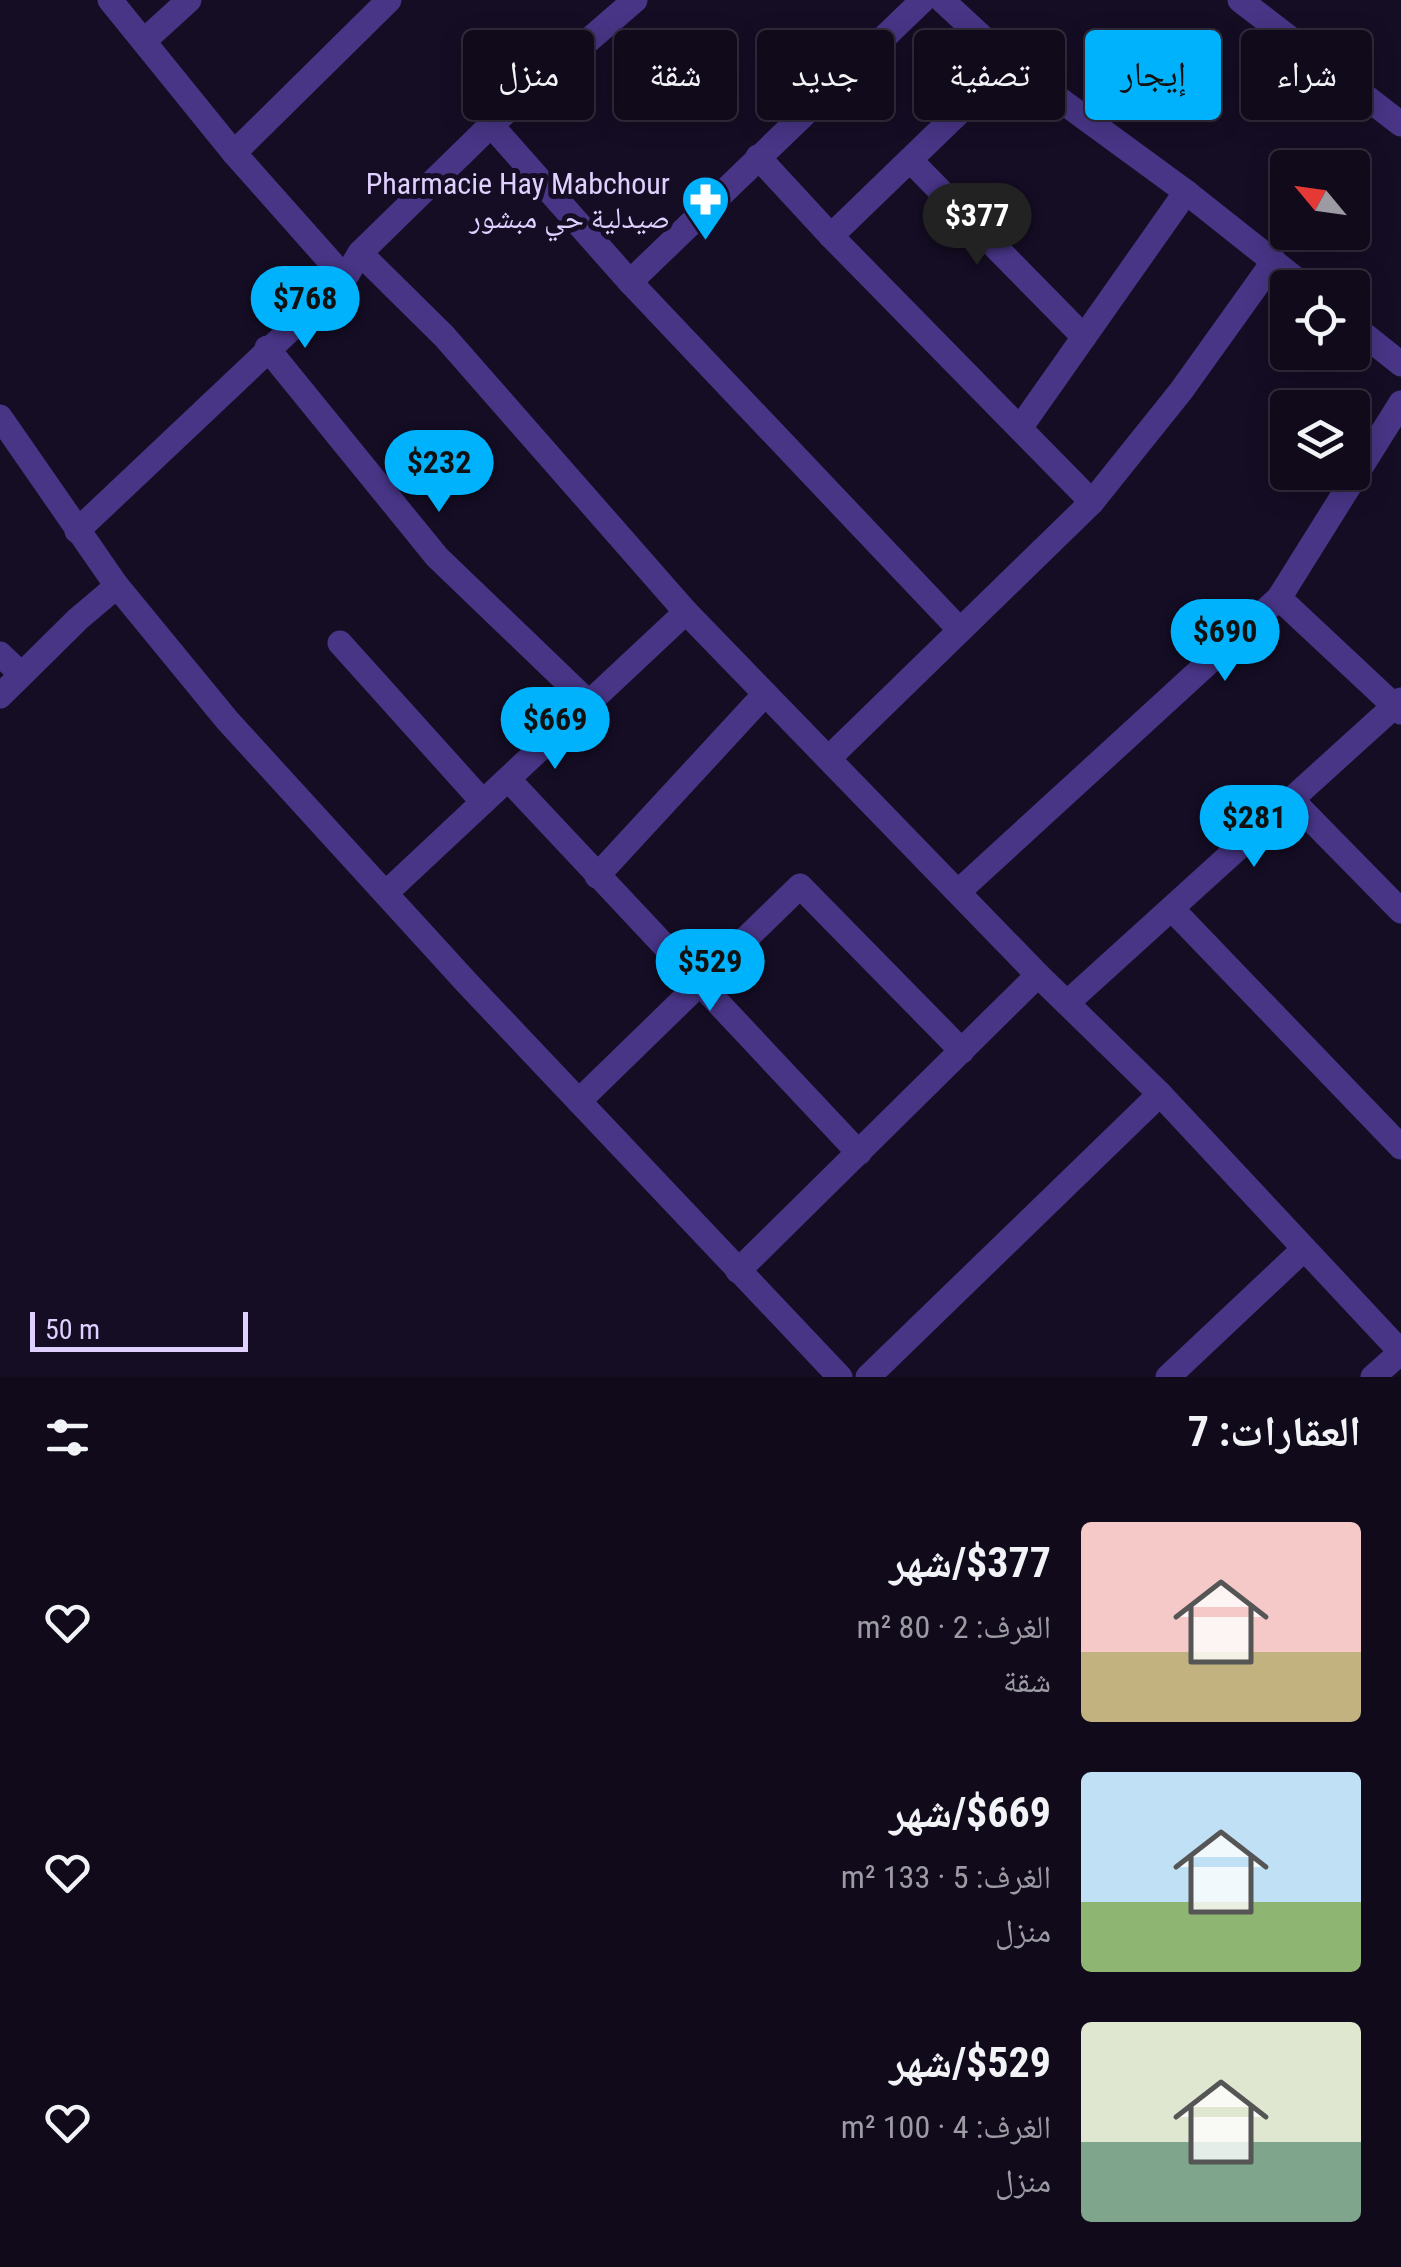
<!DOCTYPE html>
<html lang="ar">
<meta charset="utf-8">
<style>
body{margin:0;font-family:"Roboto Condensed","Noto Naskh Arabic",sans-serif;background:#191324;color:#f1f3f6;direction:rtl;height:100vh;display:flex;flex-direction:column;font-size:38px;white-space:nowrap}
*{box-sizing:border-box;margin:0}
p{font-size:32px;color:#9c9aa3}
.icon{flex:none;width:55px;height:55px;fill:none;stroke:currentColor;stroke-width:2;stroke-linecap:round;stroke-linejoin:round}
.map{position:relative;height:1377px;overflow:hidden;direction:ltr}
.drawer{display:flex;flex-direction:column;background:#100a1b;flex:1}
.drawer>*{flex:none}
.guide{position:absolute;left:30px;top:30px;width:1342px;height:90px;direction:rtl;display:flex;gap:20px}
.needle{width:65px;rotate:299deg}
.tools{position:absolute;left:1270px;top:150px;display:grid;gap:20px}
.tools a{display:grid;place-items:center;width:100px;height:100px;border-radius:10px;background:#100a1b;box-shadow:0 5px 25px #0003,0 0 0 2px #302b3a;font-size:50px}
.scale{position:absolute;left:30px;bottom:25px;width:218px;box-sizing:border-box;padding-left:10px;border:5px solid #dfd0ff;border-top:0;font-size:28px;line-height:35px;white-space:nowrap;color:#dfd0ff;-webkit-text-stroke:8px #150d24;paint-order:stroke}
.price{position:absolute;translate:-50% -85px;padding:0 22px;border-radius:35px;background:#00b1fb;color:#111;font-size:32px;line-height:65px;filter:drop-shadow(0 2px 5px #0008)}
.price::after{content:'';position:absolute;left:50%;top:60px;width:30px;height:22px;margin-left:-15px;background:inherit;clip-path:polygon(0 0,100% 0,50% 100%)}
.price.on{background:#222;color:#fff}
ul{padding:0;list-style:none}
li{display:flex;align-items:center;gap:30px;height:250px;padding:0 40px}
li span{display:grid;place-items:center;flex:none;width:280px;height:200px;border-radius:10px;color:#555}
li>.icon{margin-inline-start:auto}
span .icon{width:120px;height:120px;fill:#fffc;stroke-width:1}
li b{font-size:42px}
h2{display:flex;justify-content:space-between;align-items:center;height:120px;padding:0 40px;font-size:42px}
.pill{padding:0 35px;border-radius:10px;background:#100a1b;box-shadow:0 5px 25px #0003,0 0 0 2px #302b3a;font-size:35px;line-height:90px}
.pill.on{background:#00b1fb;color:#111}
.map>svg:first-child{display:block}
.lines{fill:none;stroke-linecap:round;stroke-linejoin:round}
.minor{stroke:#483586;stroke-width:25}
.labels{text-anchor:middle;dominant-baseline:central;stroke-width:10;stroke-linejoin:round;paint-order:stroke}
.poi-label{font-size:30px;fill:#dfd0ff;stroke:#150d24;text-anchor:end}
</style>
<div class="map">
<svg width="1401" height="1377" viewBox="0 0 1401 1377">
<rect width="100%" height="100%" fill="#150d24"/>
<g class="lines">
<g class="minor">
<path d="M110,0L234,153L345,278"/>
<path d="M635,0L491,125L630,282L960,630"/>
<path d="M942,0L1010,63L1186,192L1307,288"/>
<path d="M1240,0L1401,124"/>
<path d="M144,41L189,0"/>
<path d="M234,153L389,0"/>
<path d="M758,157L831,236L1092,502"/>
<path d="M910,160L1084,337"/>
<path d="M831,236L1010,63"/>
<path d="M360,253L444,336L686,612L1038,975L1160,1094L1401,1352"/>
<path d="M630,282L923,0"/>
<path d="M1352,325L1401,364"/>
<path d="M267,348L437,557L589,703"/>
<path d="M0,417L117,586L227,720L468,984L840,1377"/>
<path d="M1020,428L1186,192"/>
<path d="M77,531L345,278L360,253L491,125"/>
<path d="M1279,598L1401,712"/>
<path d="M340,643L483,802"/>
<path d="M0,654L21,674"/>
<path d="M0,696L78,619L117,586"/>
<path d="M829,758L1092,502L1181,391L1274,261"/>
<path d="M508,779L859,1153"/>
<path d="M1291,799L1401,911"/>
<path d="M597,876L765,694"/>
<path d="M959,891L1279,598L1401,403"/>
<path d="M387,892L686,612"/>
<path d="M1172,909L1401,1147"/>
<path d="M1067,1003L1401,700"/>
<path d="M579,1101L800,886L962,1051"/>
<path d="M738,1271L1038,975"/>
<path d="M868,1377L1160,1094"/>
<path d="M1168,1377L1304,1249"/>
<path d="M1373,1377L1401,1352"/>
</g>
</g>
<defs>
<symbol id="pharmacy-pin" viewBox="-11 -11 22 30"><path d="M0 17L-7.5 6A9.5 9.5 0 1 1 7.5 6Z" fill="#00b1fb" stroke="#150d24"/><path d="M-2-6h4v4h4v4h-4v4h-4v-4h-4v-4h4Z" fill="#fff"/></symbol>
</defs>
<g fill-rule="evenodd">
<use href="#pharmacy-pin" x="678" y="172" width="55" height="75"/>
</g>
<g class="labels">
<g class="poi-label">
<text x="670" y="183">Pharmacie Hay Mabchour<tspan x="670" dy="34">صيدلية حي مبشور</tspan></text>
</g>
</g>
</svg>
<div class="tools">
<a><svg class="needle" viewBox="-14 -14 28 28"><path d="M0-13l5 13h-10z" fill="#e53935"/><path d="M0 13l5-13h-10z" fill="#9c9aa3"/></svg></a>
<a><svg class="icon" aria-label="locate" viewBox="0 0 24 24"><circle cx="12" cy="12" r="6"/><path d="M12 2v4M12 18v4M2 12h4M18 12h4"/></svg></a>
<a><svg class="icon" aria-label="layers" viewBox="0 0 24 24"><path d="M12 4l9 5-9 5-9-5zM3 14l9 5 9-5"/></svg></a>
</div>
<div class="scale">50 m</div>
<b class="price on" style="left:977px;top:268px">$377</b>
<b class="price" style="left:305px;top:351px">$768</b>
<b class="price" style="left:439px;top:515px">$232</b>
<b class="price" style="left:1225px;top:684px">$690</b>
<b class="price" style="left:555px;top:772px">$669</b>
<b class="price" style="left:1254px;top:870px">$281</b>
<b class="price" style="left:710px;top:1014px">$529</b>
<div class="guide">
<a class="pill">شراء</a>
<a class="pill on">إيجار</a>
<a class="pill">تصفية</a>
<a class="pill">جديد</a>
<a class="pill">شقة</a>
<a class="pill">منزل</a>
</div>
</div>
<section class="drawer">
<h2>العقارات: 7<svg class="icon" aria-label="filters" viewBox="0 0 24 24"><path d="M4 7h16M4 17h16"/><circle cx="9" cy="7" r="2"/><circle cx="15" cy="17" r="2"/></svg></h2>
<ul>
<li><span style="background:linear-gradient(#f6c9c9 65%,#c2b280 0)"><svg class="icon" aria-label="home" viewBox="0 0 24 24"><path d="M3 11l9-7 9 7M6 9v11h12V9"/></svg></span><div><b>$377/شهر</b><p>الغرف: 2 · 80 m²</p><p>شقة</p></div><svg class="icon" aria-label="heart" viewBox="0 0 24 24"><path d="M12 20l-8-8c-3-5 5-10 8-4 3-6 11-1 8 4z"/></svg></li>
<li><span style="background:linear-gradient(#bfe0f5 65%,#8fb573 0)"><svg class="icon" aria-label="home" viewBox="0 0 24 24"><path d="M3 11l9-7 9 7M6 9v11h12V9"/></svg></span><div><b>$669/شهر</b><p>الغرف: 5 · 133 m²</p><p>منزل</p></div><svg class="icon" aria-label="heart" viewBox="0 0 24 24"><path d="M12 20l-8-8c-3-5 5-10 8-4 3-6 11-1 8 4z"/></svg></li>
<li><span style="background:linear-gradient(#dfe7d0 60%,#7fa58c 0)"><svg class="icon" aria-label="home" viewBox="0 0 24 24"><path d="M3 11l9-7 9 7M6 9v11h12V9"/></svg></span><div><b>$529/شهر</b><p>الغرف: 4 · 100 m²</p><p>منزل</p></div><svg class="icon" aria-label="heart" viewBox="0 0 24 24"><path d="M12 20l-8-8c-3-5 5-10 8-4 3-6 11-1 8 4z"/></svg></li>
</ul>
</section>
